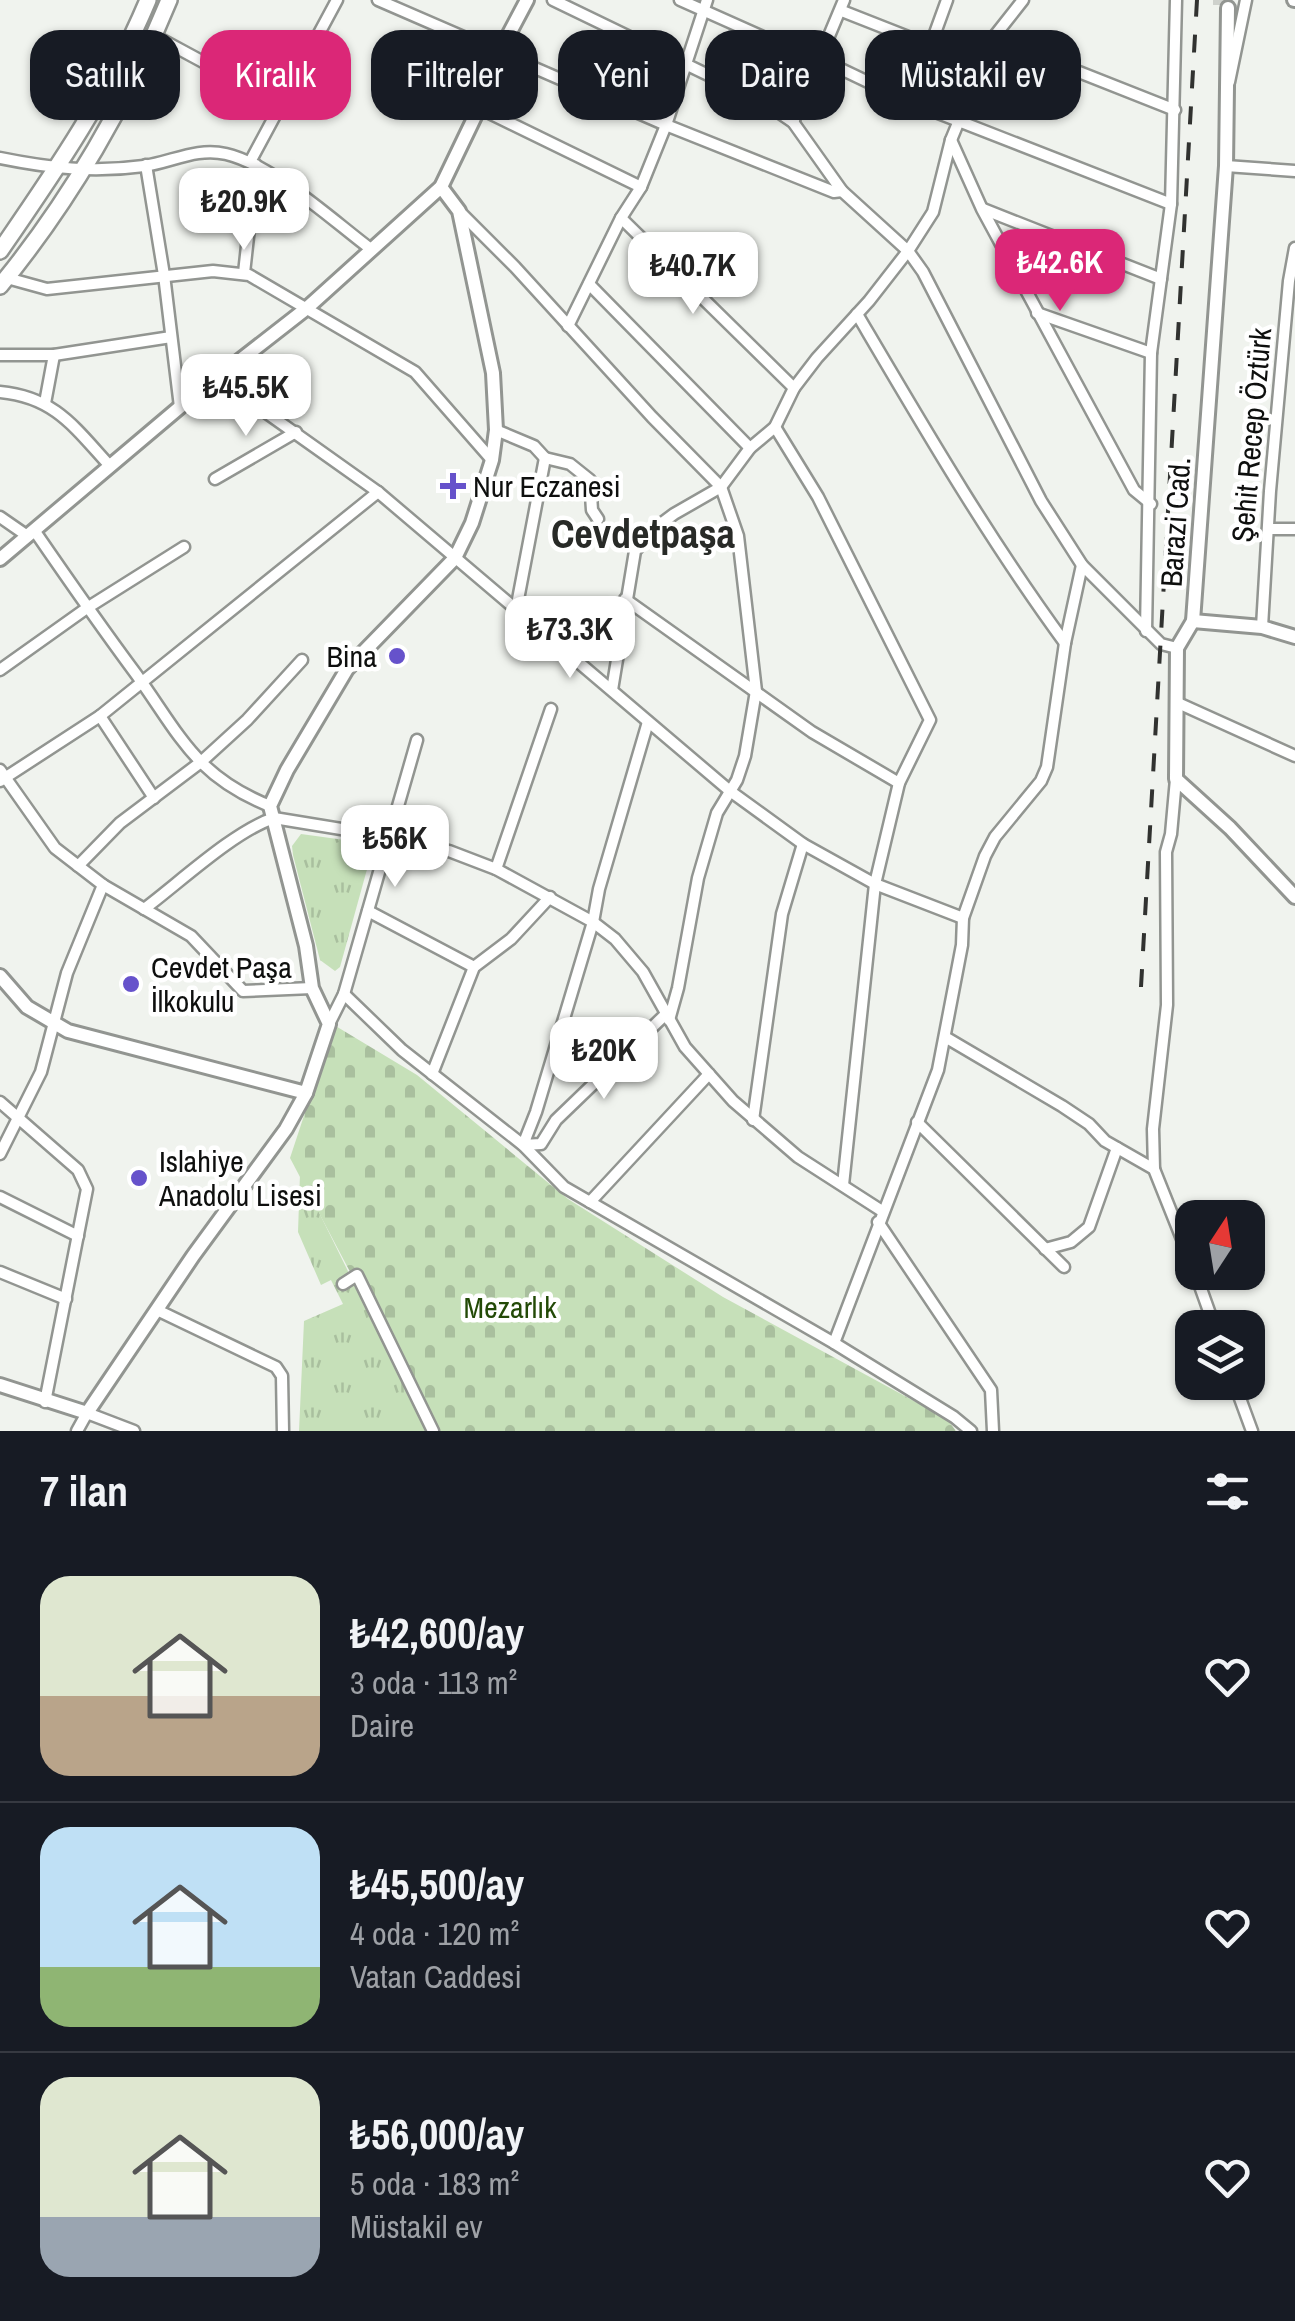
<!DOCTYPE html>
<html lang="tr">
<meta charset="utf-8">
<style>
body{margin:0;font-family:"Archivo Narrow",sans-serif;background:#20242c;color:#f1f3f6;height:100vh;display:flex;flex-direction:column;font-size:38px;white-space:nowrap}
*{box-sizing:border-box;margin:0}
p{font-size:32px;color:#9ea1a6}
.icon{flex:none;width:55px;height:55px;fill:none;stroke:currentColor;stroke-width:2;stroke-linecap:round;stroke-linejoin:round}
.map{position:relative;height:1431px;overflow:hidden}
.side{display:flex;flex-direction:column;background:#171b24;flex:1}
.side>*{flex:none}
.guide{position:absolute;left:30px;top:30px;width:1235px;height:90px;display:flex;gap:20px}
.needle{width:65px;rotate:12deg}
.tools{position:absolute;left:1175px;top:1200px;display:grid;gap:20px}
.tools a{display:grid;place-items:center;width:90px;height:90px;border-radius:20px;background:#171b24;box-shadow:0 2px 8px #0004;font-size:50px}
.price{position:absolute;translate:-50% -85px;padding:0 22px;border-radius:20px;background:#fff;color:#222;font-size:32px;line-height:65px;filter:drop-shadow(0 2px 5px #0008)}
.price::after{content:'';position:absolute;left:50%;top:60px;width:30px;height:22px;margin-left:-15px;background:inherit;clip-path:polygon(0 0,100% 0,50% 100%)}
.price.active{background:#db2777;color:#fff}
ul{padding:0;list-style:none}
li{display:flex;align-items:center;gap:30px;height:250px;padding:0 40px}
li+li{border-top:2px solid #363941}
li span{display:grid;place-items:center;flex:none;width:280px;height:200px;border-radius:30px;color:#555}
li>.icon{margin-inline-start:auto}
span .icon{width:120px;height:120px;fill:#fffc;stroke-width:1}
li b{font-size:42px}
h2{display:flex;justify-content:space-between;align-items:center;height:120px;padding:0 40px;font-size:42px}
.pill{padding:0 35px;border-radius:30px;background:#171b24;box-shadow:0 2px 8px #0004;font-size:35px;line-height:90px}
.pill.active{background:#db2777;color:#fff}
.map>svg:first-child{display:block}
.grass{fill:url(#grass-tufts)}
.cemetery{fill:url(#cemetery-stones)}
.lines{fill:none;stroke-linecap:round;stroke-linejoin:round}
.tertiary-tunnel{stroke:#ced1cc;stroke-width:12;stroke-dasharray:12 6;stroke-linecap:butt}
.minor-casing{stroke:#929591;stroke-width:15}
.tertiary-casing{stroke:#929591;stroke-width:18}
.secondary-casing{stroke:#929591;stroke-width:20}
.minor{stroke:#fff;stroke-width:10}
.tertiary{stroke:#fff;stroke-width:12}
.secondary{stroke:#fff;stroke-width:15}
.rail{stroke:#313230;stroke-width:4;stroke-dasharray:18 18;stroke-linecap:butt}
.poi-dot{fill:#6652cb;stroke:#fff;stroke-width:4}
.labels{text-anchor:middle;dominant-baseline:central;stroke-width:9;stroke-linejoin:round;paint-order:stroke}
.street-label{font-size:30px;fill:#0e0f0e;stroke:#fff}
.poi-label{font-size:30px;fill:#0e0f0e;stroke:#fff;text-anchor:start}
.park-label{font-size:30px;fill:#234a07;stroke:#fff}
.district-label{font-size:40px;font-weight:bold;fill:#282a27;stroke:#fff}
</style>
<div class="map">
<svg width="1295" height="1431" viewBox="0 0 1295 1431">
<defs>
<pattern id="grass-tufts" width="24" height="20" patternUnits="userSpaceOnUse" patternTransform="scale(2.5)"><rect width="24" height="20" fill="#c6e0b9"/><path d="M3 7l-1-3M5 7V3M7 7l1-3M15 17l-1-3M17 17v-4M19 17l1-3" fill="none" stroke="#a9bf9e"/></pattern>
<pattern id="cemetery-stones" width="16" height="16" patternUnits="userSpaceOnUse" patternTransform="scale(2.5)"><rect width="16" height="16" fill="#c6e0b9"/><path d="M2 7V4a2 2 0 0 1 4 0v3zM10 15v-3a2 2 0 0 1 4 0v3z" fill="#a9bf9e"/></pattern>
</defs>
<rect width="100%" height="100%" fill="#f0f3ee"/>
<g class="grass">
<path d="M301,834L374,844L340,967L335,971L320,960L293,855L292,846Z"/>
<path d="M300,1174L427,1431H299L304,1321L343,1304L331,1280L321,1285L298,1232Z"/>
</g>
<path class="cemetery" d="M334,1025L417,1075L568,1199L723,1297L947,1419L956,1431H434L290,1158Z"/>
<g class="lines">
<path class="tertiary-tunnel" d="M1219,0V5"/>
<defs>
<g id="minor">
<path d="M378,0L666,125L834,192L842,191"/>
<path d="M553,0L762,101L793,122L842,191L908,251L923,272L1041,501L1082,565L1161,644L1177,648"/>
<path d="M680,0L763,37"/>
<path d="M842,11L931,46"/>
<path d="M155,36L231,77L279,110"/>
<path d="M993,38L1175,110"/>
<path d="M822,60L910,102L1171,204"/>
<path d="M1229,82L1246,0"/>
<path d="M910,102L947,0"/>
<path d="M479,108L641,187"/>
<path d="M793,122L844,0"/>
<path d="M951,140L982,209L1134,490L1151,504"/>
<path d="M0,158C49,168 93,173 144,166C172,162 197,147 226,154C273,165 332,220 372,250"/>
<path d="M250,162L337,0"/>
<path d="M146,165L164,275L180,407"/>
<path d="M1226,166L1295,171"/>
<path d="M983,209L1161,279"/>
<path d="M459,211L515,267L652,417L721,487L738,536L756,691L745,756L737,780L717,813L698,878L678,988L669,1020"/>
<path d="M621,218L794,388"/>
<path d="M244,273L256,165"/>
<path d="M7,278L47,289L213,271L249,275L415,372L492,460"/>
<path d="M589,284L750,448"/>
<path d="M1037,313L1151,353"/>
<path d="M857,314C923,426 988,538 1065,643"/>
<path d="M568,326L621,218L641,187L666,125L707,0"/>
<path d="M0,355H54L171,337"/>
<path d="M216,377L378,492L730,791L803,844L875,884L963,918"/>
<path d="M0,392C55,397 75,428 110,466"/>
<path d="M45,403L54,355"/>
<path d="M775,427L818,497L930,720L899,783L875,884L843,1185"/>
<path d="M496,430L534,446L545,458"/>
<path d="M215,479L296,432"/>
<path d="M0,517L26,535"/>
<path d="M1268,529H1295"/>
<path d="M34,530C67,578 101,627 136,674C180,735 195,776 270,806"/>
<path d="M625,599L812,732L899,783"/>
<path d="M516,610L545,458L570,464L590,480L592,510L598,519"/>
<path d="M1262,627L1270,491L1289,281L1295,248"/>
<path d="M1146,631L1151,353L1171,204L1176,0"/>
<path d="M0,670L87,608L184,547"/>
<path d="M612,690L635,551L654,529L674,514L721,487L750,448L775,427L794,388L817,358L869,301L908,251L933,212L951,140L993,38L1023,0"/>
<path d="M1178,703L1295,756"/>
<path d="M100,716L154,798"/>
<path d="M648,722L599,889L593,922L536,1112L523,1145L541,1144L556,1120L668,1012"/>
<path d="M0,770L55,848L103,885L191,936L243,991L312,988"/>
<path d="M0,781L100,716L378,492"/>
<path d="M78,866L120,823L201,762L247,720L302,660"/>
<path d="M496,869L551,709"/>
<path d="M144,909C179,883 234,831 274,818L390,837L449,851L496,869L593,922L615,939L643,972L685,1047L733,1101L798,1157L882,1211"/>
<path d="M368,911L474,967"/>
<path d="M344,994L402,1050L523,1145L564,1187L834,1343L954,1417L971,1431"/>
<path d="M329,1024L344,994L417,740"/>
<path d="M945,1037L1062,1106L1089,1124L1105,1141L1154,1169L1192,1264"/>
<path d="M432,1074L474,967L511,939L550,897"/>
<path d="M0,1102L78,1170L87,1189L45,1402"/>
<path d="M753,1120L782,914L803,844"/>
<path d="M917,1122L1064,1267"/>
<path d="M0,1154L41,1072L67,973L103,885"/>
<path d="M1154,1169L1153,1129L1167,1005L1166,852L1171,834L1176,779"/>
<path d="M0,1197L78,1236"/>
<path d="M590,1202L709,1074"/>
<path d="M878,1222L991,1390L993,1431"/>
<path d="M1045,1249L1071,1242L1089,1227L1117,1148"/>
<path d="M0,1272L66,1299"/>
<path d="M1195,1272L1215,1328"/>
<path d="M343,1284L357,1275L433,1431"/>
<path d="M157,1310L276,1367L282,1376L283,1431"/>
<path d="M834,1343L938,1070L962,945L963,918L985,856L995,837L1041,781L1047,767L1065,643L1082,565"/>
<path d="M1234,1382L1252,1431"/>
<path d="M77,1431L87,1413L134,1431"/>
</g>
<g id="tertiary">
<path d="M1294,0H1295"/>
<path d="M1228,8L1226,166L1193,621L1177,648L1176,779L1230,828L1295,897"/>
<path d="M0,559L180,407L307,308L441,187L479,108L500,51L527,0"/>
<path d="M1193,621L1262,627L1295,637"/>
<path d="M0,976L27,1007L68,1031L306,1093"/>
<path d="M0,1385L87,1413L193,1256L286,1129L306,1093L329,1024L312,988L306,946L270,806L287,770L347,669L455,558L472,523L492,460L496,430L493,373L459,211L441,187"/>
</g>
<g id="secondary">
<path d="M0,251C56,170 110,91 148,0"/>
<path d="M0,286C69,202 128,101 169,0"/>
</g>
</defs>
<use href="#minor" class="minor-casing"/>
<use href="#tertiary" class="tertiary-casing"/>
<use href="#secondary" class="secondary-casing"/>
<use href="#minor" class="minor"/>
<use href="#tertiary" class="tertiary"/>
<use href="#secondary" class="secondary"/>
<path class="rail" d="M1141,987L1197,0"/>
</g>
<g class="poi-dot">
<path d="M448 471h10v10h10v10h-10v10h-10v-10h-10v-10h10z"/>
<circle cx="397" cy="656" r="10"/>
<circle cx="131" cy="984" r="10"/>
<circle cx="139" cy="1178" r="10"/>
</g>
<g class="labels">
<g class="street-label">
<text transform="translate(1251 435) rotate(-85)">Şehit Recep Öztürk</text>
<text transform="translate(1175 522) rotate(-86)">Barazi Cad.</text>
</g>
<g class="poi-label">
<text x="473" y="486">Nur Eczanesi</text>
<text x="377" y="656" text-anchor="end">Bina</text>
<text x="151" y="967">Cevdet Paşa<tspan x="151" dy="34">İlkokulu</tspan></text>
<text x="159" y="1161">Islahiye<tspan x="159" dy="34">Anadolu Lisesi</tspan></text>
</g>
<g class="park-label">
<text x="510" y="1307">Mezarlık</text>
</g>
<g class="district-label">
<text x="643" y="533">Cevdetpaşa</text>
</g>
</g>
</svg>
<div class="tools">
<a><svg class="needle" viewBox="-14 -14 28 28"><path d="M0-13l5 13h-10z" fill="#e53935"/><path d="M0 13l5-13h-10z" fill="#9ea1a6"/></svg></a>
<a><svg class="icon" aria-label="layers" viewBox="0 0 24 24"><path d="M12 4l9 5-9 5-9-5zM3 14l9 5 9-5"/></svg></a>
</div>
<b class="price" style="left:244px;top:253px">₺20.9K</b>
<b class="price active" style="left:1060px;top:314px">₺42.6K</b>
<b class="price" style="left:693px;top:317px">₺40.7K</b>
<b class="price" style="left:246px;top:439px">₺45.5K</b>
<b class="price" style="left:570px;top:681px">₺73.3K</b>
<b class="price" style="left:395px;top:890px">₺56K</b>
<b class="price" style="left:604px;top:1102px">₺20K</b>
<div class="guide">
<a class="pill">Satılık</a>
<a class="pill active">Kiralık</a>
<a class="pill">Filtreler</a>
<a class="pill">Yeni</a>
<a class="pill">Daire</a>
<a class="pill">Müstakil ev</a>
</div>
</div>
<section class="side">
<h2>7 ilan<svg class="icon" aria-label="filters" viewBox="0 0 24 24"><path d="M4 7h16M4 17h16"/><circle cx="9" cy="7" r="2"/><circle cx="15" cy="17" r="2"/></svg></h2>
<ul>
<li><span style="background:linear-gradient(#dfe7d0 60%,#b9a48a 0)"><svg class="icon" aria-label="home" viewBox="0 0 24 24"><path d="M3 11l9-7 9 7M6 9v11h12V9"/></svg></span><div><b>₺42,600/ay</b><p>3 oda · 113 m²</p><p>Daire</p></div><svg class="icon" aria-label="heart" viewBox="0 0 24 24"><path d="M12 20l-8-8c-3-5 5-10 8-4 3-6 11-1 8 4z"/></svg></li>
<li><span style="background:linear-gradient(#bfe0f5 70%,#8fb573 0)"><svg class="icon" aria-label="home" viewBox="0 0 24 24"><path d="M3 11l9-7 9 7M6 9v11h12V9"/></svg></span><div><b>₺45,500/ay</b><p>4 oda · 120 m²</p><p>Vatan Caddesi</p></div><svg class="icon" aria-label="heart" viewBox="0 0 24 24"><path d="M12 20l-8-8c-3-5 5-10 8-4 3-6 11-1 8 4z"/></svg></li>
<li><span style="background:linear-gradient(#dfe7d0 70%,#9aa5b1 0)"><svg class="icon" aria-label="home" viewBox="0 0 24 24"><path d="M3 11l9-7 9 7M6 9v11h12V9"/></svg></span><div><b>₺56,000/ay</b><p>5 oda · 183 m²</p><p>Müstakil ev</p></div><svg class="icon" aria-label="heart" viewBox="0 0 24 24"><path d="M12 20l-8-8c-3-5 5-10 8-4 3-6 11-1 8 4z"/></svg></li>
</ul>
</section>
